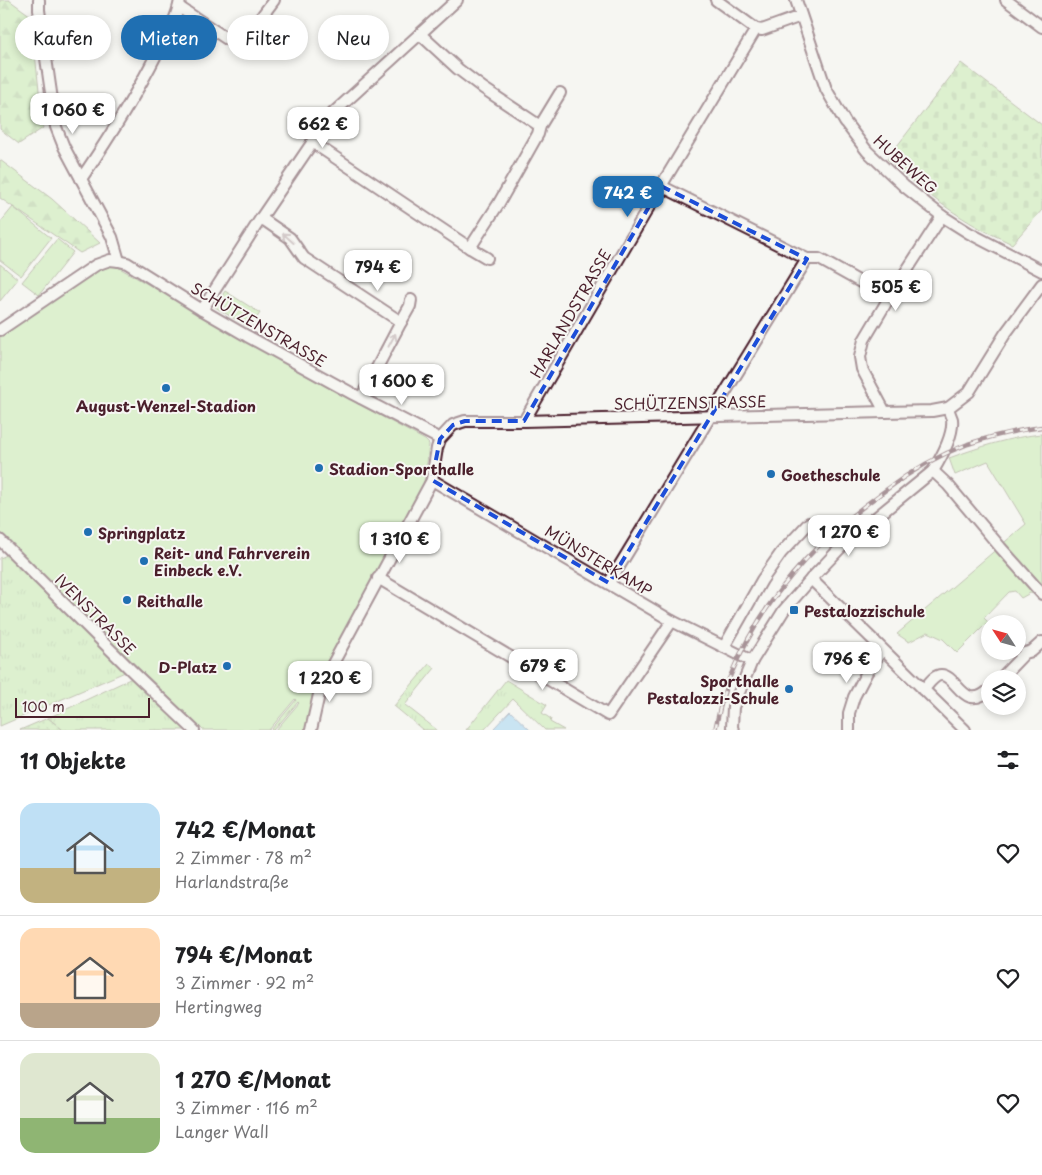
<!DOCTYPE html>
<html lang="de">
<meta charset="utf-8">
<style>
body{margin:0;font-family:"Playpen Sans",sans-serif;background:#f2f2f2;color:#202124;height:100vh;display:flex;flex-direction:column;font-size:19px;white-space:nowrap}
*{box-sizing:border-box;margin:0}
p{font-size:16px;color:#757577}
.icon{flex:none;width:28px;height:28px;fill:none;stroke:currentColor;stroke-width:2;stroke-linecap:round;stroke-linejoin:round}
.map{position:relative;height:730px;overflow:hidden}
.panel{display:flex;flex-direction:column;background:#fff;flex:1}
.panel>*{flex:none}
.banner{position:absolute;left:15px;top:15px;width:500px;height:45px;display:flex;gap:10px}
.needle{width:32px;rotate:306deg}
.tools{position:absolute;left:981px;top:615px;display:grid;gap:10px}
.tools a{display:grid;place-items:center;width:45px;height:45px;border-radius:50%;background:#fff;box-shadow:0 2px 8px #0003;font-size:25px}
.scale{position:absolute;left:15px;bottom:12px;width:135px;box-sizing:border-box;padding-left:5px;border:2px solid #4a1f2b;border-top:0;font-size:14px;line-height:18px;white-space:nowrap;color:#4a1f2b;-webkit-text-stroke:4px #f6f6f2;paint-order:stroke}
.price{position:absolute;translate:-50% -42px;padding:0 11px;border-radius:10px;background:#fff;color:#222;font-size:16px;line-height:32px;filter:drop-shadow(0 1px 2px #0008)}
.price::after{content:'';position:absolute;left:50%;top:30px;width:15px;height:11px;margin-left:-8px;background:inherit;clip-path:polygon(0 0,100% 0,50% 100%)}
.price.current{background:#1f6fb2;color:#fff}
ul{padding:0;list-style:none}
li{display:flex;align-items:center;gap:15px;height:125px;padding:0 20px}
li+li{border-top:1px solid #e0e0e0}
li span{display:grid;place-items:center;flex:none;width:140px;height:100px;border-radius:15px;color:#555}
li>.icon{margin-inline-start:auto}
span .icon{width:60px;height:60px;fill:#fffc;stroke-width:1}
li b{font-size:21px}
h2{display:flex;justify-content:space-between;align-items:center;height:60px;padding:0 20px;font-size:21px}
.pill{padding:0 18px;border-radius:22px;background:#fff;box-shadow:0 2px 8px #0003;font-size:18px;line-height:45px}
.pill.current{background:#1f6fb2;color:#fff}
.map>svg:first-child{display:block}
.grass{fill:url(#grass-tufts);stroke:#848468}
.forest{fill:url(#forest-firs);stroke:#848468}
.cemetery{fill:url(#cemetery-stones);stroke:#848468}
.park{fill:#bee9a5;stroke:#848468}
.garden{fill:url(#garden-dots);stroke:#848468}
.water{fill:#92cef2;stroke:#7588a2}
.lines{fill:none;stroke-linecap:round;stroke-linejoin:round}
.minor-casing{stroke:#4a1f2b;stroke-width:14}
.minor{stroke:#f6f6f2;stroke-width:10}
.rail-casing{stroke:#4a1f2b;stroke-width:4.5}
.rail{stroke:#f6f6f2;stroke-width:2.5;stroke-dasharray:8;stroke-linecap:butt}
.oneway{stroke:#a99598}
.marked{fill:none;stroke:#1d4ed8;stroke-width:4;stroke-dasharray:10 6;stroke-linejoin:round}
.poi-dot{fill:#1f6fb2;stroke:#f6f6f2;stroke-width:2}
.labels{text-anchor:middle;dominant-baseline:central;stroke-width:4;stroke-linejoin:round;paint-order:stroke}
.street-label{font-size:15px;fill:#4a1f2b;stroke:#f6f6f2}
.poi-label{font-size:15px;font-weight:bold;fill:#4a1f2b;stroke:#f6f6f2;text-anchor:start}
</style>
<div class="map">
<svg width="1042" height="730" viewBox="0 0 1042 730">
<defs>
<pattern id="grass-tufts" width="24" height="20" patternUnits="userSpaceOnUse" patternTransform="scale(1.25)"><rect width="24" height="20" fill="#bee9a5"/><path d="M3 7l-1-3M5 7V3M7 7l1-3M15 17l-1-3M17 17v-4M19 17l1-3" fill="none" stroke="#a5c78e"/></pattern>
<pattern id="forest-firs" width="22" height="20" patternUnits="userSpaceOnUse" patternTransform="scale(1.25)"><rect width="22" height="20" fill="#bee9a5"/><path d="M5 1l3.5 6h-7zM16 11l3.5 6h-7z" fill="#a5c78e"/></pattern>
<pattern id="cemetery-stones" width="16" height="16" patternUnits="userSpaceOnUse" patternTransform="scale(1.25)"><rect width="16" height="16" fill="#bee9a5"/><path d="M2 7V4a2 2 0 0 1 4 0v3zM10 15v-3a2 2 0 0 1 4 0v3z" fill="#a5c78e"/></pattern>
<pattern id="garden-dots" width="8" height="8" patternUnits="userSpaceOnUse" patternTransform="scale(1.25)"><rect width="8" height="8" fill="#bee9a5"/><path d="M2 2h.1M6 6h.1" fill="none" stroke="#a5c78e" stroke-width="1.8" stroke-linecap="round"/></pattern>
</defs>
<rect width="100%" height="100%" fill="#f6f6f2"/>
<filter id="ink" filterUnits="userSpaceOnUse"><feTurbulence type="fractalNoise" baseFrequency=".02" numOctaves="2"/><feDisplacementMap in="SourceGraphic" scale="10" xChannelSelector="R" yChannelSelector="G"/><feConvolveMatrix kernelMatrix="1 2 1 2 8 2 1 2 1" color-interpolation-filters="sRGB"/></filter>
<g filter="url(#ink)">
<g class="grass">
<path d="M7,555L125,672L0,726V558Z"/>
<path d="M429,664L435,668L405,705L437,730H423L394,706Z"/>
<path d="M132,678L186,730H63L48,718Z"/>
<path d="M506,680L547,705L542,713L551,719L550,722L564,730H545L513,699L484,730H466Z"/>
</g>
<g class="forest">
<path d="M0,0H9L31,16L43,128L19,144L0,129Z"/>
<path d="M0,160L52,199L100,243L80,253L0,198Z"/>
</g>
<path class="cemetery" d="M961,63L1042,125V210L1012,244C1000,238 986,232 974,225C943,207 914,184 887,159Z"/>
<g class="park">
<path d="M13,207L51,238L21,276L0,260V223Z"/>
<path d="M57,239L73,252L39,295L22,282Z"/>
<path d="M0,264L18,279L0,301Z"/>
<path d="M116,266L316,381L425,440L429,444L426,472L423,486L324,667L315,688L306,730H276L299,703L298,702L274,730H271L296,700L295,699L269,730H203L0,534V334L101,268Z"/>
<path d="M225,291L260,313L250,328L215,307Z"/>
<path d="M1042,434V587L1039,584L1034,594L1030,593L1021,598L1015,591L1009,592L984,618L988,622L957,653L943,639L928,632L909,642L897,634L1026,524L988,461L955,475L949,458C980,447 1010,437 1042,434Z"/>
</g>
<path class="garden" d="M48,718L63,730H20Z"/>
<path class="water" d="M510,711L530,730H496L494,728Z"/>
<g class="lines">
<defs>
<g id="minor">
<path d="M39,0V10L56,127L64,147L112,237L119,261"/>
<path d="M716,0L756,29L762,30L801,16"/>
<path d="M796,0L826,89L845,122L867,151L904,186L942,216L969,233L1042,271"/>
<path d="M1006,0L1042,27"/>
<path d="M179,7L239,47L274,0"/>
<path d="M420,34L458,69L483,88L540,126"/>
<path d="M312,142L470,248L487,258"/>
<path d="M81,179C109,138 135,97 157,53C166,36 177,19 180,0"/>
<path d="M661,186L807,259H819L889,298"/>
<path d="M261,218L290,238L304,258L401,322L361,398"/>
<path d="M470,248L499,203L538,134L540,126L560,93"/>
<path d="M202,310L261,218L331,115L457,0"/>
<path d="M401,322L410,306L411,300"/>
<path d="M0,330L96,265L110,260L119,261L127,263L202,310L247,336L353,394L440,439"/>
<path d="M885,412L862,369L860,357L864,340L889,298L942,216"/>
<path d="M524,421L661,186L756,29"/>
<path d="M933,471L948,485L1001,548L1042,594"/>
<path d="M432,480L672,621L752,661"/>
<path d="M0,540L134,673L194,730"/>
<path d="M378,578L608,715L672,621"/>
<path d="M811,579L965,730"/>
<path d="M609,583L710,417L807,259"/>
<path d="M724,647L762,580L781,553L809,523"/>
<path d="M1000,679L1025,653L1032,651L1042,642"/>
<path d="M923,690C928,685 934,675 941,675C957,675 964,714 990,689"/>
<path d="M311,730L320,690L330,669L432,480L437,448L440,439L453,425L465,421H524L885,412L932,411L948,408L969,392L1005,334L1042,284"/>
<path d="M733,730L732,727L733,707L752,661L784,610L811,579L846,542L933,471C941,458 954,435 952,419C951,416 949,412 948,408"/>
<path d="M849,730V713L854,697L867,672L882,650"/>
</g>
</defs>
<use href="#minor" class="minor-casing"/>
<use href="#minor" class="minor"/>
<defs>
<path id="rail" d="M715,730C719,713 722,695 729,679C761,601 817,538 886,490C911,471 939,455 968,444C992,436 1018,430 1042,427"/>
</defs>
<use href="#rail" class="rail-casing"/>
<use href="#rail" class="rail"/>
</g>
<defs><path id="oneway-shaft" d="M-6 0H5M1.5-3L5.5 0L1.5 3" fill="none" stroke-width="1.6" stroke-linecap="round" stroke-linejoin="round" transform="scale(1.25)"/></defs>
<g class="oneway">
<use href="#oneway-shaft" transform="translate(288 238) rotate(-138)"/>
<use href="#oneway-shaft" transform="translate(392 340) rotate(-62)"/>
</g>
</g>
<path d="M0 0H1042V730H0ZM661,186L807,259L609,583L432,480L440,439L453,425L465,421H524Z" fill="#f6f6f2" fill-opacity=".55" fill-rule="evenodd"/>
<path class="marked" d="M661,186L807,259L609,583L432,480L440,439L453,425L465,421H524Z"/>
<g class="poi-dot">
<circle cx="166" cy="388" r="5"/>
<circle cx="319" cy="468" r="5"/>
<circle cx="771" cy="474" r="5"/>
<circle cx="88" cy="532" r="5"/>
<circle cx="144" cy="561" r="5"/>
<circle cx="127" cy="600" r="5"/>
<rect x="789" y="605" width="10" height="10" rx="2.5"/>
<circle cx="227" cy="666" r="5"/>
<circle cx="789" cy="689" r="5"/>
</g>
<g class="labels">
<g class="street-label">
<text transform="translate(906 164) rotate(42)">HUBEWEG</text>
<text transform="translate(570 313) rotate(-60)">HARLANDSTRASSE</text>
<text transform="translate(259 324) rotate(30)">SCHÜTZENSTRASSE</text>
<text transform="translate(690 402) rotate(-1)">SCHÜTZENSTRASSE</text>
<text transform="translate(599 560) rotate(31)">MÜNSTERKAMP</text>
<text transform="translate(96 614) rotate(45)">IVENSTRASSE</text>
</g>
<g class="poi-label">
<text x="166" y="405" text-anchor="middle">August-Wenzel-Stadion</text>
<text x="329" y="468">Stadion-Sporthalle</text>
<text x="781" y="474">Goetheschule</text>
<text x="98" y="532">Springplatz</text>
<text x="154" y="552">Reit- und Fahrverein<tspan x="154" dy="17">Einbeck e.V.</tspan></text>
<text x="137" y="600">Reithalle</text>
<text x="804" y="610">Pestalozzischule</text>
<text x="217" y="666" text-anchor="end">D-Platz</text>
<text x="779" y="680" text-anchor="end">Sporthalle<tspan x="779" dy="17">Pestalozzi-Schule</tspan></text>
</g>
</g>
</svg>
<div class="tools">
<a><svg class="needle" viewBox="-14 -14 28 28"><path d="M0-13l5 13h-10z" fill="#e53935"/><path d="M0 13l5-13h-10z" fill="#757577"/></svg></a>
<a><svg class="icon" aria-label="layers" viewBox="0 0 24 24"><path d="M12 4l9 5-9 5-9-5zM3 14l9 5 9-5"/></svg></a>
</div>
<div class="scale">100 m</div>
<b class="price" style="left:73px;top:135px">1 060 €</b>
<b class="price" style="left:323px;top:149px">662 €</b>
<b class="price current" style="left:628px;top:218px">742 €</b>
<b class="price" style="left:378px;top:292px">794 €</b>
<b class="price" style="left:896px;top:312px">505 €</b>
<b class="price" style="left:402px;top:406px">1 600 €</b>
<b class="price" style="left:849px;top:557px">1 270 €</b>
<b class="price" style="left:400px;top:564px">1 310 €</b>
<b class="price" style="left:847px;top:684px">796 €</b>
<b class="price" style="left:543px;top:691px">679 €</b>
<b class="price" style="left:330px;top:703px">1 220 €</b>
<div class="banner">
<a class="pill">Kaufen</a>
<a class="pill current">Mieten</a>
<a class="pill">Filter</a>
<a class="pill">Neu</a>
</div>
</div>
<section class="panel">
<h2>11 Objekte<svg class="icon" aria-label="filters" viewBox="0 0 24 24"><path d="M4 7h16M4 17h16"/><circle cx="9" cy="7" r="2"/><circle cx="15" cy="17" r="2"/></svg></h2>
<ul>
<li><span style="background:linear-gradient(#bfe0f5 65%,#c2b280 0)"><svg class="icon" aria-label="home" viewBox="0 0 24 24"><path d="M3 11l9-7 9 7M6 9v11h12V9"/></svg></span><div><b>742 €/Monat</b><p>2 Zimmer · 78 m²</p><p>Harlandstraße</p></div><svg class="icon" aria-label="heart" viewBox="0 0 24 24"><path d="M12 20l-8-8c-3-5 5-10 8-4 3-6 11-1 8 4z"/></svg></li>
<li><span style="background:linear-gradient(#ffd9b3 75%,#b9a48a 0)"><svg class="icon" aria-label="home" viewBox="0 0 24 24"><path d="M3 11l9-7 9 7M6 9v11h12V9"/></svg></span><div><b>794 €/Monat</b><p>3 Zimmer · 92 m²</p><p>Hertingweg</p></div><svg class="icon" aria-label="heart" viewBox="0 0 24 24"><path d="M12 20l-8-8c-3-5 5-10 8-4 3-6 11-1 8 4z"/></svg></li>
<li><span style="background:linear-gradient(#dfe7d0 65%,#8fb573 0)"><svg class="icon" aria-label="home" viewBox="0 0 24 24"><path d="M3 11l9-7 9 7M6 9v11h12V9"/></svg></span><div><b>1 270 €/Monat</b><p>3 Zimmer · 116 m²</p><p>Langer Wall</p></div><svg class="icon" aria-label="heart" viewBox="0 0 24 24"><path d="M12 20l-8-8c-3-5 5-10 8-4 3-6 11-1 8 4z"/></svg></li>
</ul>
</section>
